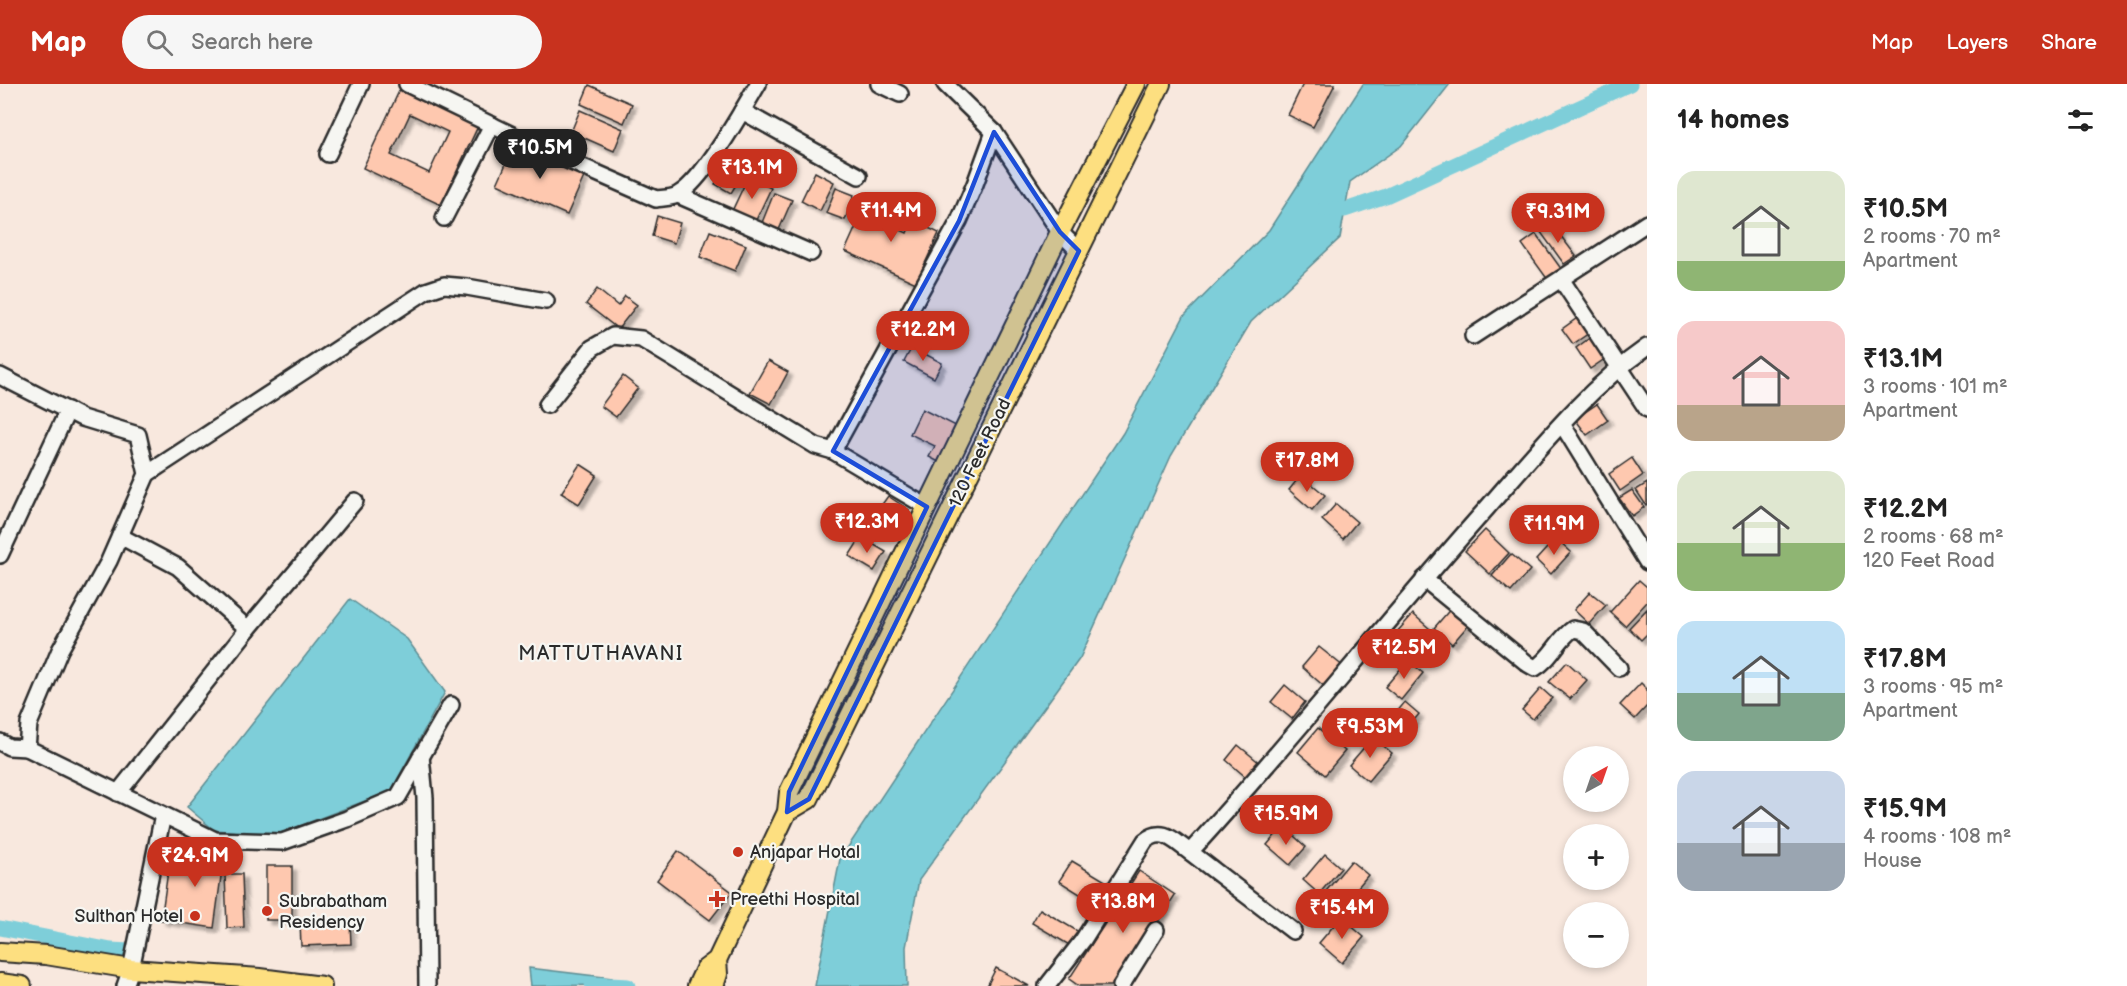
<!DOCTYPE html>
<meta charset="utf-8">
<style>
body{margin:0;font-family:"Balsamiq Sans",sans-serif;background:#f6f6f6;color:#222;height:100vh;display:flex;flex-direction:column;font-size:22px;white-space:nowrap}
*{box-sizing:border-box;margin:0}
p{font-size:20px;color:#767676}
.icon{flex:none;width:33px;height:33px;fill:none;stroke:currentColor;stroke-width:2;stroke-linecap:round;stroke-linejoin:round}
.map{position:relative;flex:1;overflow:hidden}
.panel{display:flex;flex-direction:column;background:#fff;width:480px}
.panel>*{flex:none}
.needle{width:39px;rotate:40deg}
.controls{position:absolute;left:1563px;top:662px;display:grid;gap:12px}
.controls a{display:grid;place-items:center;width:66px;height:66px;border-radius:50%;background:#fff;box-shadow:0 3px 9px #0003;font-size:30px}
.price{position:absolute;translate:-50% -51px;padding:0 14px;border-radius:21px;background:#c8321e;color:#fff;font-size:20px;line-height:39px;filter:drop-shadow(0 2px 3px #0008)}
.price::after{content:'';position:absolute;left:50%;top:36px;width:18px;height:14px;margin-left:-9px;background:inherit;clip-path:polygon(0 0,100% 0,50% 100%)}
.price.selected{background:#222;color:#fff}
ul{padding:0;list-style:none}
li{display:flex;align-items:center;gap:18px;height:150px;padding:0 30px}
li span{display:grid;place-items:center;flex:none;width:168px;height:120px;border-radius:18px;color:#555}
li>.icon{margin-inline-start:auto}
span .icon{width:72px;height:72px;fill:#fffc;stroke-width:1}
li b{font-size:26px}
h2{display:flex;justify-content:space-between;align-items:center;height:72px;padding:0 30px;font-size:26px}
header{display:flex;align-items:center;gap:36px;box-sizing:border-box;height:84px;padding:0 30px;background:#c8321e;color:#fff}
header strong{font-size:28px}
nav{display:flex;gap:33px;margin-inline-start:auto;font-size:21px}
.search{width:420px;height:54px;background:#f6f6f6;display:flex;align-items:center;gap:15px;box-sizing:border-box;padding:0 21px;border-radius:33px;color:#767676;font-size:22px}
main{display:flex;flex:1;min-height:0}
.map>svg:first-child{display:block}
.water{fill:#7eced9;stroke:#5d8d93;stroke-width:1.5}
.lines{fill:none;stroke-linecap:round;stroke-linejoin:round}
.canal{stroke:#7eced9;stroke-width:15}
.building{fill:#fec8af;stroke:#2b2b2b;stroke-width:1.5;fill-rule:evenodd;filter:url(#shadow)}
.minor-casing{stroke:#2b2b2b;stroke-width:20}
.major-casing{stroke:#2b2b2b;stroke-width:22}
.minor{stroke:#f6f6f2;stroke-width:15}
.major{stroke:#fddf80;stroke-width:18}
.marked{fill:#1d4ed8;fill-opacity:0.2;stroke:#1d4ed8;stroke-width:4.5;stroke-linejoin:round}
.poi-dot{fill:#c8321e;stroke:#f6f6f2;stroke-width:2}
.labels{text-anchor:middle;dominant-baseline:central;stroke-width:4.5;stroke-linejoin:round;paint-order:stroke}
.street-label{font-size:18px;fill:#2b2b2b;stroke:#f6f6f2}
.poi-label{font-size:18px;fill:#2b2b2b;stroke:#f6f6f2;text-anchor:start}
.neighbourhood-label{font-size:20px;letter-spacing:1.5px;fill:#2b2b2b;stroke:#f6f6f2}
</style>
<header>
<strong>Map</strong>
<div class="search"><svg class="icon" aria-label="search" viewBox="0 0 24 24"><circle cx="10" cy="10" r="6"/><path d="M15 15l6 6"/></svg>Search here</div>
<nav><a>Map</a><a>Layers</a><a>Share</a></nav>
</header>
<main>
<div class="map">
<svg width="1647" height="902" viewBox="0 0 1647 902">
<defs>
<filter id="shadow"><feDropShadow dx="4.5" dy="4.5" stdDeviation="1.5" flood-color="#0004"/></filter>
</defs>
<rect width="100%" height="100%" fill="#f8e8de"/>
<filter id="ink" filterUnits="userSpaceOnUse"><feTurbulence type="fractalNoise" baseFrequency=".0167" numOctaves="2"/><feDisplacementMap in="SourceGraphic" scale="12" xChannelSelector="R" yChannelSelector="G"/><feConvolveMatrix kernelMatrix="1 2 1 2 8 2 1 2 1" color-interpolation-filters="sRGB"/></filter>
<g filter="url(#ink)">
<g class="water">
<path d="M1363,0H1450L1401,62L1350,98L1340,154L1251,238L1171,372L1080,574L919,796L906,863L907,902H815L840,775L1123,349L1184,232L1269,146Z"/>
<path d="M350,515L407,555L445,608L391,707L276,751L214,746L187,723Z"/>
<path d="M529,884L612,894V901L531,902Z"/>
</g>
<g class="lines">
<g class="canal">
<path d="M1324,125L1345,126L1386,112L1630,0"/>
<path d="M0,844L111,866L129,867"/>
<path d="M592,900L628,902"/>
</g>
</g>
<g class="building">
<path d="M1303,0H1335L1313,43L1288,31Z"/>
<path d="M589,1L632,20L624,39L581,20Z"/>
<path d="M401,3L479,40L441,121L363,84ZM410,30L448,48L429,89L391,71Z"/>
<path d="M580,26L623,45L614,67L571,48Z"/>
<path d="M514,62L584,93L567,131L497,100Z"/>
<path d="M724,85L740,94L731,109L715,100Z"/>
<path d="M815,88L834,98L820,127L801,117Z"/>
<path d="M748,93L771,104L755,138L732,127Z"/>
<path d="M836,104L854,111L845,136L826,129Z"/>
<path d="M774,109L792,116L778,148L761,141Z"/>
<path d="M868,116L898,130L892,142L907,149L912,136L939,149L916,199L845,167Z"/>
<path d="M657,132L680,139L674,159L652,152Z"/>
<path d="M1551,139L1576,172L1564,180L1540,147Z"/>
<path d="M710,147L746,161L735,187L700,173Z"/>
<path d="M1536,150L1562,186L1548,196L1522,160Z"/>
<path d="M597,205L618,222L625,212L637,221L618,245L586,220Z"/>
<path d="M1580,232L1592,247L1573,260L1562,245Z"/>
<path d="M1591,253L1606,274L1590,285L1576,264Z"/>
<path d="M912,263L942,279L934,294L904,278Z"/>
<path d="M768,277L788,288L771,320L750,309Z"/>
<path d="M623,292L638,304L616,333L601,322Z"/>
<path d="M1597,320L1608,336L1587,351L1575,335Z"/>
<path d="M922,325L958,343L941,379L929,373L935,362L910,350Z"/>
<path d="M1632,374L1643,391L1620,407L1609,390Z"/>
<path d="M580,380L597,391L579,420L561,409Z"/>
<path d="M1301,391L1325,411L1312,426L1289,406Z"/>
<path d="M1647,399V420L1646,421L1636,406Z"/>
<path d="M1632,406L1644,423L1632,432L1619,414Z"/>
<path d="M888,412L909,426L899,441L878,426Z"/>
<path d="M1336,420L1357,438L1343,455L1322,436Z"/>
<path d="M1485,446L1509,469L1490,490L1465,467Z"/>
<path d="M861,453L886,468L874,487L849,472Z"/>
<path d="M1556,454L1571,468L1551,490L1536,476Z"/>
<path d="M1511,470L1530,486L1511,508L1492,492Z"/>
<path d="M1639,496L1647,503V518L1625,542L1610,528Z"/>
<path d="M1590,508L1606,521L1589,540L1574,526Z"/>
<path d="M1453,522L1471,538L1452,560L1434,544Z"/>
<path d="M1647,525V550L1641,556L1629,544Z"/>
<path d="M1413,530L1430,545L1413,564L1396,549Z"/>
<path d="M1319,563L1344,583L1326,604L1302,583Z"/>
<path d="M1408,576L1423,589L1401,616L1385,603Z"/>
<path d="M1567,578L1587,596L1570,615L1549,598Z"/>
<path d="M1641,599L1647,605V622L1635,635L1620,621Z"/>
<path d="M1285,601L1305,618L1292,635L1271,618Z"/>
<path d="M1541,604L1552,614L1533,635L1522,626Z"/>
<path d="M1405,618L1419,630L1397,657L1383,645Z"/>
<path d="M1318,644L1345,667L1325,691L1298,668Z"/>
<path d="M1373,653L1392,669L1368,697L1349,681Z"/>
<path d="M1238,661L1261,680L1248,695L1226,676Z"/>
<path d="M1283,742L1306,763L1290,781L1267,761Z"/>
<path d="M191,758L225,763L214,844L161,836L168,787L186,790Z"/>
<path d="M678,767L732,808L710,836L657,796Z"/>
<path d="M1325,770L1341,784L1319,810L1303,796Z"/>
<path d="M1072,777L1112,801L1099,822L1059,797Z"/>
<path d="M1351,777L1368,791L1339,826L1322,812Z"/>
<rect x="266" y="782" width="26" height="54"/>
<path d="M1139,787L1175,811L1116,902H1079L1069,895Z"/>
<path d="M225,790H242L244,843L227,844Z"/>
<path d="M1040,825L1079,848L1071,862L1032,839Z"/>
<path d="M1341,833L1364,853L1342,879L1319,859Z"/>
<path d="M350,837L351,860L301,862L300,839Z"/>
<path d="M996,884L1029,902H987Z"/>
</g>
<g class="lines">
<defs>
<g id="minor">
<path d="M407,0L533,61L656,115C663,114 674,114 679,110C704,95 742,27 758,0"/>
<path d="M879,0L900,10"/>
<path d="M945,0L994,48L1060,148L1079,167"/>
<path d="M742,27L859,92"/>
<path d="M328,70L361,0"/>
<path d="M678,111L811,169"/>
<path d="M444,134L492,41"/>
<path d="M1561,195L1647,325"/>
<path d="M1473,252L1647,139"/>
<path d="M0,292L82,334L138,351L147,390L109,477L60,566L29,640L27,664L215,756L282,758L347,735L398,713L451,621"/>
<path d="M547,321L592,264L613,252L641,255L816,362L833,367L959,137L975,100L994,48"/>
<path d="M1562,340L1647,478"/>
<path d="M833,367L927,423"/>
<path d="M147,390L426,207L444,201L467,203L546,217"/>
<path d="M120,452L178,483L248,545"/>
<path d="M0,471L68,326"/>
<path d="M1424,495L1528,580L1535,584C1551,575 1558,555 1573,545L1583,547L1619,584"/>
<path d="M0,658L9,663L27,664"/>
<path d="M421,672L425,714L427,902"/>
<path d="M118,709L248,545L355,417"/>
<path d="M1190,768L1293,847"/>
<path d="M125,902L131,885L163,731"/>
<path d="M1047,902L1083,856L1145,757C1163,742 1174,757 1190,768C1293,656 1386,537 1487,424C1537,367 1585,306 1647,263"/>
<path d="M1121,902L1156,846"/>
</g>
<g id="major">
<path d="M787,728L809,715L1161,0"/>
<path d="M0,868L46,871L131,885L260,894L322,902"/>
<path d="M0,899L22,902"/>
<path d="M697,902L705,885L717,876L787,728L789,708L1060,148L1136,0"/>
<path d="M714,902L718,890L717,876"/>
</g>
</defs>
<use href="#minor" class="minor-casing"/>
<use href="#major" class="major-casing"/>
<use href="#minor" class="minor"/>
<use href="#major" class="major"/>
</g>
</g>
<path class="marked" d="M994,48L1060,148L1079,167L809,715L787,728L789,708L927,423L833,367L959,137Z"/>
<g class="poi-dot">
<circle cx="738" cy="768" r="6"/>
<path d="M714 806h6v6h6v6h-6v6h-6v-6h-6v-6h6z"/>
<circle cx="267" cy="827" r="6"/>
<circle cx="195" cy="832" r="6"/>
</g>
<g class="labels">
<g class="street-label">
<text transform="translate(980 369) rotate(-64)">120 Feet Road</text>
</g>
<g class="poi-label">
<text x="750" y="768">Anjapar Hotal</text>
<text x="730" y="815">Preethi Hospital</text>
<text x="279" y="817">Subrabatham<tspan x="279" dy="21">Residency</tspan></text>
<text x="183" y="832" text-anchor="end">Sulthan Hotel</text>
</g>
<g class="neighbourhood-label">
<text x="601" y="570">MATTUTHAVANI</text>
</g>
</g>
</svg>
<div class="controls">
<a><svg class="needle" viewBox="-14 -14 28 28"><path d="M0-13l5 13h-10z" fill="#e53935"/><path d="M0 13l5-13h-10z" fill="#767676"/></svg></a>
<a>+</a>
<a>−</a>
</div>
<b class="price selected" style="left:540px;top:96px">₹10.5M</b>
<b class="price" style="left:752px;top:116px">₹13.1M</b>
<b class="price" style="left:891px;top:159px">₹11.4M</b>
<b class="price" style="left:1558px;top:160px">₹9.31M</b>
<b class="price" style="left:923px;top:278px">₹12.2M</b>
<b class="price" style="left:1307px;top:409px">₹17.8M</b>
<b class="price" style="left:867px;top:470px">₹12.3M</b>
<b class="price" style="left:1554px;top:472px">₹11.9M</b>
<b class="price" style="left:1404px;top:596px">₹12.5M</b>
<b class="price" style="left:1370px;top:675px">₹9.53M</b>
<b class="price" style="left:1286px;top:762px">₹15.9M</b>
<b class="price" style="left:195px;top:804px">₹24.9M</b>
<b class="price" style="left:1123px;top:850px">₹13.8M</b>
<b class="price" style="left:1342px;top:856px">₹15.4M</b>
</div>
<section class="panel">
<h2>14 homes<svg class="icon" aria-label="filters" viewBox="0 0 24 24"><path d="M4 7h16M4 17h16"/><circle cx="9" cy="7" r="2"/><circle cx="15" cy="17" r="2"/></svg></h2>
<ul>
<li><span style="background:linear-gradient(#dfe7d0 75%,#8fb573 0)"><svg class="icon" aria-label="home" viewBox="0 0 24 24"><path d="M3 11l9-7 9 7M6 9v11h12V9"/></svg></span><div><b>₹10.5M</b><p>2 rooms · 70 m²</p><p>Apartment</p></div></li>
<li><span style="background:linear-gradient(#f6c9c9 70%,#b9a48a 0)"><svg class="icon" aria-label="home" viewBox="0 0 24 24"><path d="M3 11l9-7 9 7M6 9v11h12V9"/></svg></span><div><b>₹13.1M</b><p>3 rooms · 101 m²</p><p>Apartment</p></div></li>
<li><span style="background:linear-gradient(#dfe7d0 60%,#8fb573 0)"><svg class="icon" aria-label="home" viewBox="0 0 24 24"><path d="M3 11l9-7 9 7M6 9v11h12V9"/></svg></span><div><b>₹12.2M</b><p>2 rooms · 68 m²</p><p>120 Feet Road</p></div></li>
<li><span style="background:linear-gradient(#bfe0f5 60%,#7fa58c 0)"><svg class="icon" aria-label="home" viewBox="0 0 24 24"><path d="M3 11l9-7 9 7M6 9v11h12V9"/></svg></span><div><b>₹17.8M</b><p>3 rooms · 95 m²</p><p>Apartment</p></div></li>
<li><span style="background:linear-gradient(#c9d6e8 60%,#9aa5b1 0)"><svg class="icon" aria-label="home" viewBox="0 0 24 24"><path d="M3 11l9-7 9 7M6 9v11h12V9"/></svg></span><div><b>₹15.9M</b><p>4 rooms · 108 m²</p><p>House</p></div></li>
</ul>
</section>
</main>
